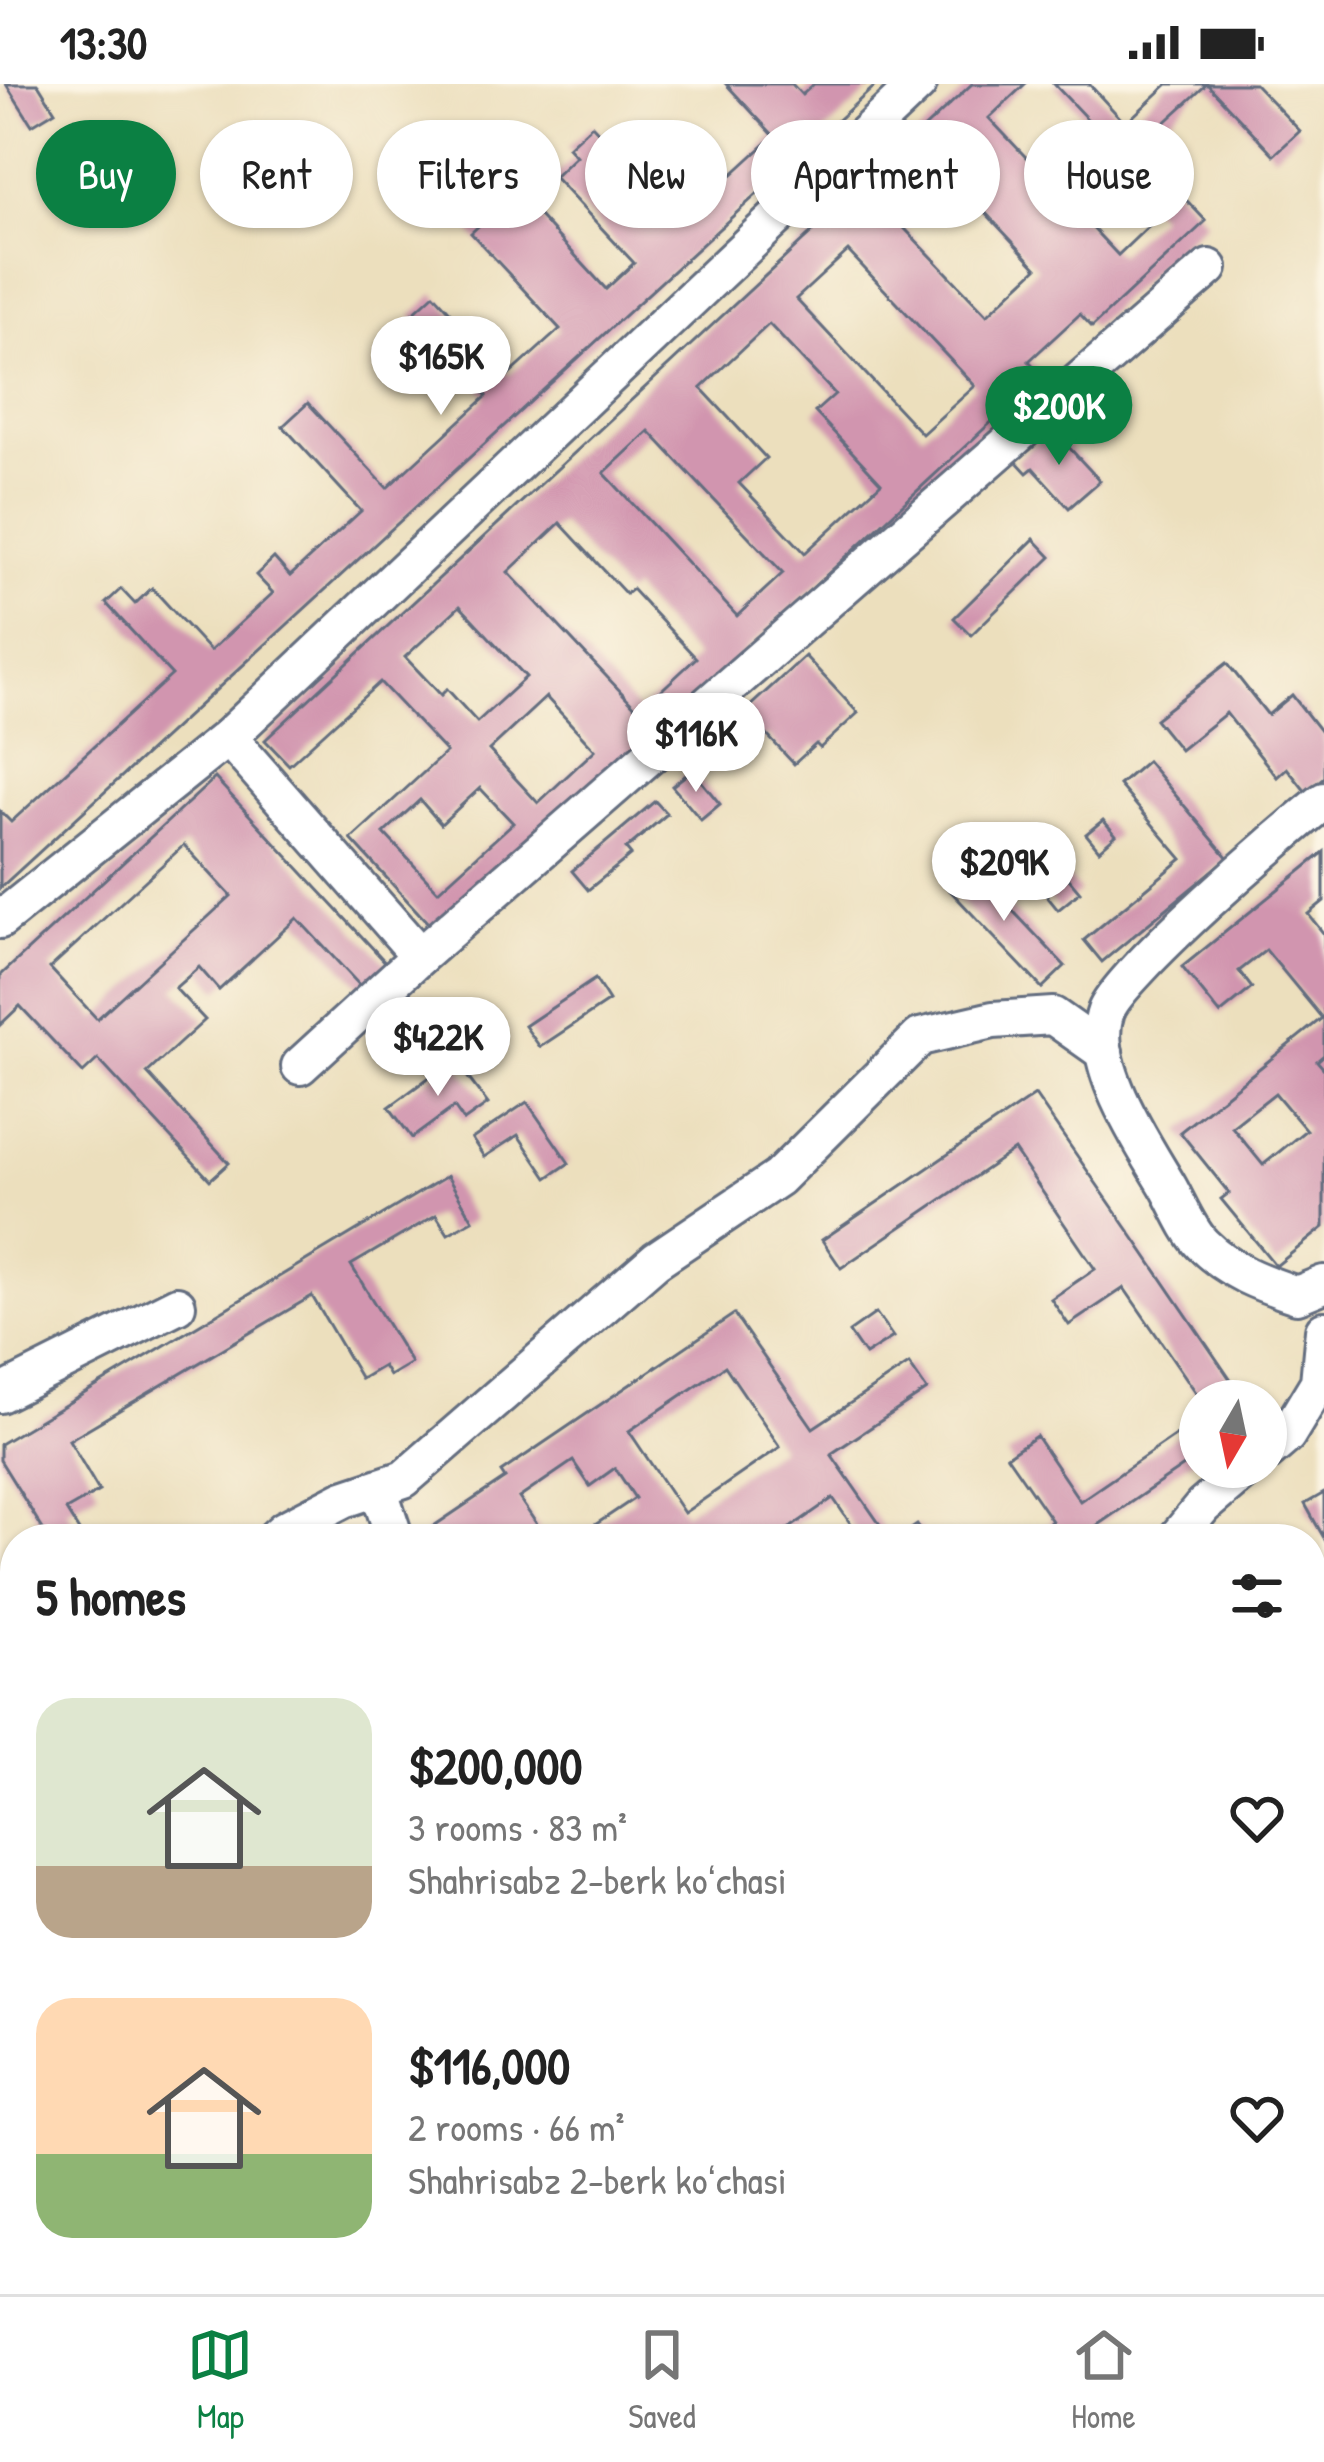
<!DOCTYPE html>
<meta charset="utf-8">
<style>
body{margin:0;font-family:"Patrick Hand",sans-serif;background:#f6f6f6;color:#222;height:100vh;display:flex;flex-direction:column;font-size:45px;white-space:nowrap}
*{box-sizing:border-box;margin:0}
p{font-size:39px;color:#767676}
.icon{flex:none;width:66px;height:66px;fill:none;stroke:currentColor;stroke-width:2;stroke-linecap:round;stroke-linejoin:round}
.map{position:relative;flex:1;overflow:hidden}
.sheet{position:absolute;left:0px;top:1440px;width:1326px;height:771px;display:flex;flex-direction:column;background:#fff;border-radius:48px 48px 0 0;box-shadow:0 3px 9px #0004}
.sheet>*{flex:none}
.hud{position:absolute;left:36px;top:36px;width:1254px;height:108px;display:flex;gap:24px}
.needle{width:78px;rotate:189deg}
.controls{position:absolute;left:1179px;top:1296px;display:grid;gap:24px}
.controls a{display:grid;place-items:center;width:108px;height:108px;border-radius:50%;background:#fff;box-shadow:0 3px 9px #0004;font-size:60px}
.price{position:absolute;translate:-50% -102px;padding:0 27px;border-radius:42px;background:#fff;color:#222;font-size:39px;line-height:78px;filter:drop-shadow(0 3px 6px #0008)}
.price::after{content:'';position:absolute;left:50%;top:72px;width:36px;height:27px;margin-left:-18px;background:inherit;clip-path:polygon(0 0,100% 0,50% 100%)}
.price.current{background:#0b8043;color:#fff}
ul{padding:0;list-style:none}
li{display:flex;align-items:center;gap:36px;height:300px;padding:0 36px}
li span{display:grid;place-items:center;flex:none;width:336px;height:240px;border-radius:36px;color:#555}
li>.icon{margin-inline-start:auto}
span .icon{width:144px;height:144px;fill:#fffc;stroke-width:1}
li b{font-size:51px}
h2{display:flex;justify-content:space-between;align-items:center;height:144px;padding:0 36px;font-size:51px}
.tag{padding:0 42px;border-radius:54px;background:#fff;box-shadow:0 3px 9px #0004;font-size:42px;line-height:108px}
.tag.current{background:#0b8043;color:#fff}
.status{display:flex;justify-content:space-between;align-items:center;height:84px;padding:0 60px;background:#fff;direction:ltr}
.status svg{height:33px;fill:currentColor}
.menu{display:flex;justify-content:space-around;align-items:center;height:168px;border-top:3px solid #e0e0e0;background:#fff;font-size:33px;color:#767676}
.menu a{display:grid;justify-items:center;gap:6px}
.menu .current{color:#0b8043}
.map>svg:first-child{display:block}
.building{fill:#d195af;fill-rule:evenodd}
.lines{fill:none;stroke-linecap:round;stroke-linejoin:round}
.minor-casing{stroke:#646d7f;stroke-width:42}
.minor{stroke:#fff;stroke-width:36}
</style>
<div class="status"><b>13:30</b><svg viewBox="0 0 49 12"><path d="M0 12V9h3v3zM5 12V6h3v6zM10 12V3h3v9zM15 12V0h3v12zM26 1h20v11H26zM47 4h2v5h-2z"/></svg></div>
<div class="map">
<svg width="1324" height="2210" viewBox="0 0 1324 2210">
<rect width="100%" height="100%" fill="#fcf5e5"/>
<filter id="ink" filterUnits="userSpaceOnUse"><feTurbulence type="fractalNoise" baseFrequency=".00833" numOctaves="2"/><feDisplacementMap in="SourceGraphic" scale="24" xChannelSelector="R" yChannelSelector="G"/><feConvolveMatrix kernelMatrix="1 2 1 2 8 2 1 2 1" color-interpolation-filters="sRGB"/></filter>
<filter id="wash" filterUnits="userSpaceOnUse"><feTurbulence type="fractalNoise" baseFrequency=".004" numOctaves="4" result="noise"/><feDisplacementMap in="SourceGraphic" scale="48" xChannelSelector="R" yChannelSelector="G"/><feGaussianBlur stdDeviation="2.7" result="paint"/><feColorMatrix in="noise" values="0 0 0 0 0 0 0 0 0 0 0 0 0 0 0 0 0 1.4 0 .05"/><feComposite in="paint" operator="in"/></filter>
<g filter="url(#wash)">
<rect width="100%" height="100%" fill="#ecdfbd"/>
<g id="blocks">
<g class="building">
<path d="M6,0H38L55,27L32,41Z"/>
<path d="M726,0H792L802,11L814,0H877L0,804V727L11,738L172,591L106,519L121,505L135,520L152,504L210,567L273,509L256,491L274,474L290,492L361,427L283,342L308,319L387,404L487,312L411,231L434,210L509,291L560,245L471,149L516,107L606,205L634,179L554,93L576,72L568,63L592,41L681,137L774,52Z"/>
<path d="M972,0H1025L989,34L1118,171L1159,132L1097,66L1168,0H1207L1137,64L1206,137L1092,243L1080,230L1029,277L1042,291L439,851L351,755L446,668L380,598L289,681L265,656ZM940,80L1037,184L987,231L889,128ZM848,167L975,302L922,350L796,215ZM769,240L835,310L815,328L881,399L805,469L739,399L766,374L701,304ZM649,347L783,489L737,532L604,389ZM560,439L626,510L632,505L696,574L639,627L508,488ZM460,522L526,593L477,638L447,605L441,611L405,573ZM546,613L595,666L538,719L489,666ZM480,704L513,739L438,807L384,749L420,716L441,740Z"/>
<path d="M1054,0H1089L1122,36L1104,53Z"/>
<path d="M1207,0H1255L1300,47L1274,71Z"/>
<path d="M1051,344L1100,397L1069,424L1033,384L1027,389L1016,377Z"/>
<path d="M1034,455L1051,473L971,551L954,534Z"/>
<path d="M805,572L858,629L820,664L816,660L794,680L767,651L735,680L713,656Z"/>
<path d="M1227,579L1268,631L1292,611L1324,652V693L1306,708L1287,684L1277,693L1226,629L1180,666L1155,635Z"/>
<path d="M1147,677L1228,774L1102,878L1084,856L1182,775L1119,701Z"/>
<path d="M692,686L720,720L701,736L672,702Z"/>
<path d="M215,694L389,882L363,905L297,834L219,906L199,883L175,904L205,936L147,989L229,1079L210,1096L98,975L83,989L20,922L0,941V892ZM184,761L231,812L97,935L50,884Z"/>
<path d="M655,717L667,730L626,765L631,771L588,806L572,787Z"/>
<path d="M1103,736L1116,751L1099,766L1086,750Z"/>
<path d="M1324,768V817L1308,830L1324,850V971L1317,977L1324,985V1143L1276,1182L1221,1115L1229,1109L1180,1048L1322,934L1266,866L1239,887L1252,904L1220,930L1182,883ZM1275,1009L1306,1046L1263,1081L1232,1043Z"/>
<path d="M966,777L1065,882L1042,904L943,799Z"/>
<path d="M1054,777L1080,808L1058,826L1033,795Z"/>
<path d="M595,895L609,917L540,963L525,942Z"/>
<path d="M454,975L488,1020L464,1037L454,1023L412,1054L389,1023Z"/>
<path d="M1035,1011L1136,1157L1245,1317H1202L1124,1204L1069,1241L1051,1215L1095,1185L1014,1066L841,1184L822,1156Z"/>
<path d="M527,1018L569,1079L547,1094L518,1051L484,1073L472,1055Z"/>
<path d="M447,1092L473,1136L448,1150L436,1131L351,1181L411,1279L389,1292L383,1282L361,1295L312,1212L69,1356L99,1407L66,1426L84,1455H49L0,1376V1360Z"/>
<path d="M876,1229L893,1253L865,1271L849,1248Z"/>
<path d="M734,1230L813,1344L909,1280L927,1306L831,1370L890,1455H861L833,1414L774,1455H717L714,1450L707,1455H574L635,1414L615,1384L590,1402L573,1377L519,1414L540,1445L526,1455H430L425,1448L505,1394L501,1388ZM725,1282L780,1363L684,1429L629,1347Z"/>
<path d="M1200,1335V1371L1077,1455H1025L1052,1437L1007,1372L1036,1352L1080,1417Z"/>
<path d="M1324,1409V1454L1305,1420Z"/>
<path d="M917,1441L927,1455H896Z"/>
<path d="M1324,1492V1531L1316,1536L1311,1527V1499Z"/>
<path d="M1324,1600V1643L1317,1646L1311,1635V1607Z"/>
<path d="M1311,1711L1319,1728L1324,1726V1763L1311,1769Z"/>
<path d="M1324,1827V1865L1311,1870V1833Z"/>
<path d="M1324,1960V1998L1313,2003L1311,1966Z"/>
<path d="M15,2161V2193L0,2196V2164Z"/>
<path d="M428,2196H458L471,2210H413Z"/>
<path d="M698,2196H775L790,2210H746L735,2200L725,2210H685Z"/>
</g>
</g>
</g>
<g filter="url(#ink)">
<use href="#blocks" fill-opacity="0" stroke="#646d7f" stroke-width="3"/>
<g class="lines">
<defs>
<g id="minor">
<path d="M228,653L420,872L1209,184"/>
<path d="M1324,717C1286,746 1119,891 1106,927C1087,979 1144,1061 1169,1104C1179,1122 1188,1145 1202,1160C1230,1188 1261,1199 1297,1211L1324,1200"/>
<path d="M0,836L228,653L918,0"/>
<path d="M300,982L420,872"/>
<path d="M0,1310L177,1221"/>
<path d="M1266,1369L1287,1351L1319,1298L1324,1246"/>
<path d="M378,1404L395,1455"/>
<path d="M274,1455L284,1446L344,1415L404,1395L656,1176L778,1094L920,953L993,936L1053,932L1104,968"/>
<path d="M1176,1455L1203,1422L1249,1383"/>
<path d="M0,1660L15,1652"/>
<path d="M1311,1784L1324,1778"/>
<path d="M0,1919L15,1976"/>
<path d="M73,2196L77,2210"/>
<path d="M838,2196L850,2210"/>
<path d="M341,2210L353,2196"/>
</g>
</defs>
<use href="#minor" class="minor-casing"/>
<use href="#minor" class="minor"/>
</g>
</g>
</svg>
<div class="controls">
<a><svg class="needle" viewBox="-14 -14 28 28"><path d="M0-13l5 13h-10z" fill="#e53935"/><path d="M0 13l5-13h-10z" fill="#767676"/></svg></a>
</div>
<b class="price" style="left:441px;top:334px">$165K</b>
<b class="price current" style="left:1059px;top:384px">$200K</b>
<b class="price" style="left:696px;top:711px">$116K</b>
<b class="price" style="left:1004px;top:840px">$209K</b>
<b class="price" style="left:438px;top:1015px">$422K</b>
<div class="hud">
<a class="tag current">Buy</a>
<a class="tag">Rent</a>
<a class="tag">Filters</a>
<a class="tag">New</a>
<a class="tag">Apartment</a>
<a class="tag">House</a>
</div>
<section class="sheet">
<h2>5 homes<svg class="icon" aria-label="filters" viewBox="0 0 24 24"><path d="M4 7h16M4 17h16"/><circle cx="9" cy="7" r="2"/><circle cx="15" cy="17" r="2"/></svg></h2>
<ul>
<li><span style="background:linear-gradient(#dfe7d0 70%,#b9a48a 0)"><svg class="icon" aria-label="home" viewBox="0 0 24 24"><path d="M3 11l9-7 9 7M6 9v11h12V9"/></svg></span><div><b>$200,000</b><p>3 rooms · 83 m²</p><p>Shahrisabz 2-berk koʻchasi</p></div><svg class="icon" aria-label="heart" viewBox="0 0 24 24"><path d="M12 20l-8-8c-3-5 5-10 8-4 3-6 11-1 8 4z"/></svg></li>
<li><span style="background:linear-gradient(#ffd9b3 65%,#8fb573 0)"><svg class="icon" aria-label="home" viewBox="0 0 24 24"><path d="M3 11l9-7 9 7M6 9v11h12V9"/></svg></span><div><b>$116,000</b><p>2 rooms · 66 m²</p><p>Shahrisabz 2-berk koʻchasi</p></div><svg class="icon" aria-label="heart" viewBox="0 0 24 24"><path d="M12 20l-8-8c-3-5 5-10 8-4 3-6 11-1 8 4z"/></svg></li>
</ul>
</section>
</div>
<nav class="menu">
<a class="current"><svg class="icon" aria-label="map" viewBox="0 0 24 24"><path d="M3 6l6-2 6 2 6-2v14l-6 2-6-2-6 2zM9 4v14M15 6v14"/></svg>Map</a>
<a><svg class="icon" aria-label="saved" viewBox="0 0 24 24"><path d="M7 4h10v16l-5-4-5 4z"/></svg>Saved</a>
<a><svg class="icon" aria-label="home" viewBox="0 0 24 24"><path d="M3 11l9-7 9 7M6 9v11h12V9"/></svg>Home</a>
</nav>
